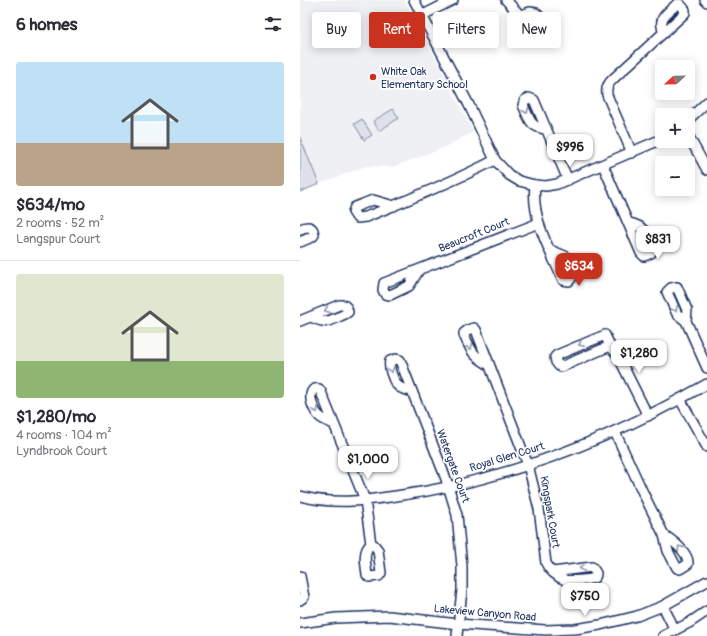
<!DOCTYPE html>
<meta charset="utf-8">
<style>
body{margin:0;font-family:Pangolin,sans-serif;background:#f2f2f3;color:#2b2b33;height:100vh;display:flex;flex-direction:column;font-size:15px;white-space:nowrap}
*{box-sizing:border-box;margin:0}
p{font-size:13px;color:#7c7c81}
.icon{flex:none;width:22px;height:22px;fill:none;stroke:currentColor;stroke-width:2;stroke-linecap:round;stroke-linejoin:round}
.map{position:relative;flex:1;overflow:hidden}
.panel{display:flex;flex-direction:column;background:#fff;width:300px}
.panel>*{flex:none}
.hud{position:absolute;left:12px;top:12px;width:335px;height:36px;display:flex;gap:8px}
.needle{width:26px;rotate:248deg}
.fabs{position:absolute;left:355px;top:60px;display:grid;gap:8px}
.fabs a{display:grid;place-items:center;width:40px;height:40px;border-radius:4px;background:#fff;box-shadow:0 2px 10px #0003;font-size:20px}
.price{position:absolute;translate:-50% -34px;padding:0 9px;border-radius:8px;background:#fff;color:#222;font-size:13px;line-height:26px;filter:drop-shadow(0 1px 2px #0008)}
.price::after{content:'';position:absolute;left:50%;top:24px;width:12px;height:9px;margin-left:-6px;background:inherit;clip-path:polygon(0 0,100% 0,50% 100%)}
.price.active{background:#c8321e;color:#fff}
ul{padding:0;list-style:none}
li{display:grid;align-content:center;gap:8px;height:212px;padding:0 16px}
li+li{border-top:1px solid #e1e1e2}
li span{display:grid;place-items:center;height:124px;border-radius:4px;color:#555}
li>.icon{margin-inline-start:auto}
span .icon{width:72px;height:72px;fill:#fffc;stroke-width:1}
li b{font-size:17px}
h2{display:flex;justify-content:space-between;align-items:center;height:48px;padding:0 16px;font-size:17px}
.chip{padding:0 14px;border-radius:4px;background:#fff;box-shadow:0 2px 10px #0003;font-size:14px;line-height:36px}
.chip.active{background:#c8321e;color:#fff}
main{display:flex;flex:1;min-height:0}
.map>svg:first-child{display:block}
.built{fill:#eff0f4}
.green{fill:#dee1e7;stroke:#7c88a2}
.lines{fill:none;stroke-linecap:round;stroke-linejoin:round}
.minor-casing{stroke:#1b2f5e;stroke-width:12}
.minor{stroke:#fff;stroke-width:9}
.oneway{stroke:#8d97ae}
.poi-dot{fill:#c8321e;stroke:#fff;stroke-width:1.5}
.labels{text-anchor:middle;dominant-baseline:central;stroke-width:3.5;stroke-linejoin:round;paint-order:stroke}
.poi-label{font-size:11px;fill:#1b2f5e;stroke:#fff;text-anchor:start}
.street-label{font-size:11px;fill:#1b2f5e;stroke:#fff}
</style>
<main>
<section class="panel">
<h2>6 homes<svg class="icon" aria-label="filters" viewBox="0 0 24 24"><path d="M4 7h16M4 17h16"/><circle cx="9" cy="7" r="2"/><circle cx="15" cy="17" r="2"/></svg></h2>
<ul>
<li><span style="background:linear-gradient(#bfe0f5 65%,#b9a48a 0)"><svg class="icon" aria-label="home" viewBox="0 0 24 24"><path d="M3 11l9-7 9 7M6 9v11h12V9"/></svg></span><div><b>$634/mo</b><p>2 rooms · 52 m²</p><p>Langspur Court</p></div></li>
<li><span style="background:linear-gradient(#dfe7d0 70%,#8fb573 0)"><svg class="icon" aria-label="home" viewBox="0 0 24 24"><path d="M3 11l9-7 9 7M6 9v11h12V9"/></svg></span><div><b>$1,280/mo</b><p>4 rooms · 104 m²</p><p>Lyndbrook Court</p></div></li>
</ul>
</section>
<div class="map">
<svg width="407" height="636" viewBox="0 0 407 636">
<rect width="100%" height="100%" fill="#fff"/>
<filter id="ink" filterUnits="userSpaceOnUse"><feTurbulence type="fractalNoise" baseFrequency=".025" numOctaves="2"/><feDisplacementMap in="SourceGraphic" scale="8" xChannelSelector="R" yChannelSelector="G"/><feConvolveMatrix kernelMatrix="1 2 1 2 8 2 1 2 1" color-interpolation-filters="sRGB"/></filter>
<g filter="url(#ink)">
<path class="built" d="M0,0H104L118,23L173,132L141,149L93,167L66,166L19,184L0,137Z"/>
<g class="green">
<path d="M93,109L99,118L79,131L73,121Z"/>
<path d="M62,119L72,135L64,140L54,124Z"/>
<path d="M0,137L19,184L0,192Z"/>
</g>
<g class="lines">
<defs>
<g id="minor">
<path d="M114,0L169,105L195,160L209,175L219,181L235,185L246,186L257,184L362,139"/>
<path d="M206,0L239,35L244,37L248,36L252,32L250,27L236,13L230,12L221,15"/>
<path d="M405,0L407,2"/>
<path d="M123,15L153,0"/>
<path d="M388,120L407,102"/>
<path d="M246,129C230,128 229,118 223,105L225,100L229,98L234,100L268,180"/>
<path d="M388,135L407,170"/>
<path d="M332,153L307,95C306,87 308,84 313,79L385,13V10L380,4H377C367,14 357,17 364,33"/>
<path d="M303,165L341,253L344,256L351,253L353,249C347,234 345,226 329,223"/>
<path d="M235,185C231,219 250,250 263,280L269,281L273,276L265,256L250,250"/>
<path d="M94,206L73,200L55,207L53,212L57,218L66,217C110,199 153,182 195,160"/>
<path d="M0,229C7,226 13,225 14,235L12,237L0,242"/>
<path d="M119,270L109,286L90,295L85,294L83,290L84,283L239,223"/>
<path d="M0,321L39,305H44L47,308L48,312L45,314C29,321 27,325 11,317"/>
<path d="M386,321L377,314L367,292L371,288L377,287L387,310L386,321L407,368"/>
<path d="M310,346L261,367L259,366L256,362L255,357L257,355L305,335L310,346L317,354L348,416"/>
<path d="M189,365C173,355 172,353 164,335V333L168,330L174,328L176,330L228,465L239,509L246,563C249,570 257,577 265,580C268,581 291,580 294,578C296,577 296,575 296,573L292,567L253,572"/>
<path d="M112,391C106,390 100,389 96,384C93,379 88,367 90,361L96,359L100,360L146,479L157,515L162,566V590L157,636"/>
<path d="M380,399L407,447"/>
<path d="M34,424C29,422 23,420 19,416C13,411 4,387 19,389L21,392L65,500L71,544C62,551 66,565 67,575L69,577L79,576L81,573L78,550L74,545L71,544"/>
<path d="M315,432L344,495L364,535L368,551L377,568L380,569L388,564C389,553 373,541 364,535"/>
<path d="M0,496C34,505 62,501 96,496C206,481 311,439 407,384"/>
<path d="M0,576L4,597L0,600"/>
<path d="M363,606L375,630"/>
<path d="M0,623L36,618L89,616L158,624L245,630L275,629L300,625L337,616L363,606L407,581"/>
<path d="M363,636L389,623L407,611"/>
</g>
</defs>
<use href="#minor" class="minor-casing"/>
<use href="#minor" class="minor"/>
</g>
<defs><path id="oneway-chevron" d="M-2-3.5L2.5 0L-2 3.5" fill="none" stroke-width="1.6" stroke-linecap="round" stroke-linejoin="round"/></defs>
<g class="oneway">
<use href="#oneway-chevron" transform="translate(226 111) rotate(67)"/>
<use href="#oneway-chevron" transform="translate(375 309) rotate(62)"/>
<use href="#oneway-chevron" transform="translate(27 310) rotate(158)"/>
<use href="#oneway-chevron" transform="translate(281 344) rotate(156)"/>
<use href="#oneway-chevron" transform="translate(170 347) rotate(64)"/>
<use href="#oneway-chevron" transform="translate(91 370) rotate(73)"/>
<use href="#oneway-chevron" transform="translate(16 410) rotate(63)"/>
<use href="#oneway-chevron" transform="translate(380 548) rotate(-125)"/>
<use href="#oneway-chevron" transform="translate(282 568) rotate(173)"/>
</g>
</g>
<circle class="poi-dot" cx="73" cy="77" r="4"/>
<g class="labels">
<g class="poi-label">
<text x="81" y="71">White Oak<tspan x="81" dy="13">Elementary School</tspan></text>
</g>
<g class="street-label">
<text transform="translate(174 235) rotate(-22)">Beaucroft Court</text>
<text transform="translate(207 457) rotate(-17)">Royal Glen Court</text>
<text transform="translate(153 466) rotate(70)">Watergate Court</text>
<text transform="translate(250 512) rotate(80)">Kingspark Court</text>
<text transform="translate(185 613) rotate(5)">Lakeview Canyon Road</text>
</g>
</g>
</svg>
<div class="fabs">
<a><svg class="needle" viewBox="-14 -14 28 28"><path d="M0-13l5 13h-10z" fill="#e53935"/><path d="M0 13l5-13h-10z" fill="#7c7c81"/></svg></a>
<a>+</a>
<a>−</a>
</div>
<b class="price" style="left:270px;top:168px">$996</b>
<b class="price" style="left:358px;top:260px">$831</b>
<b class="price active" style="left:279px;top:287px">$634</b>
<b class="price" style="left:339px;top:374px">$1,280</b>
<b class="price" style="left:68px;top:480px">$1,000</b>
<b class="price" style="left:285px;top:617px">$750</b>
<div class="hud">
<a class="chip">Buy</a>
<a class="chip active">Rent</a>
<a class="chip">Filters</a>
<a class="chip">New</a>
</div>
</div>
</main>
